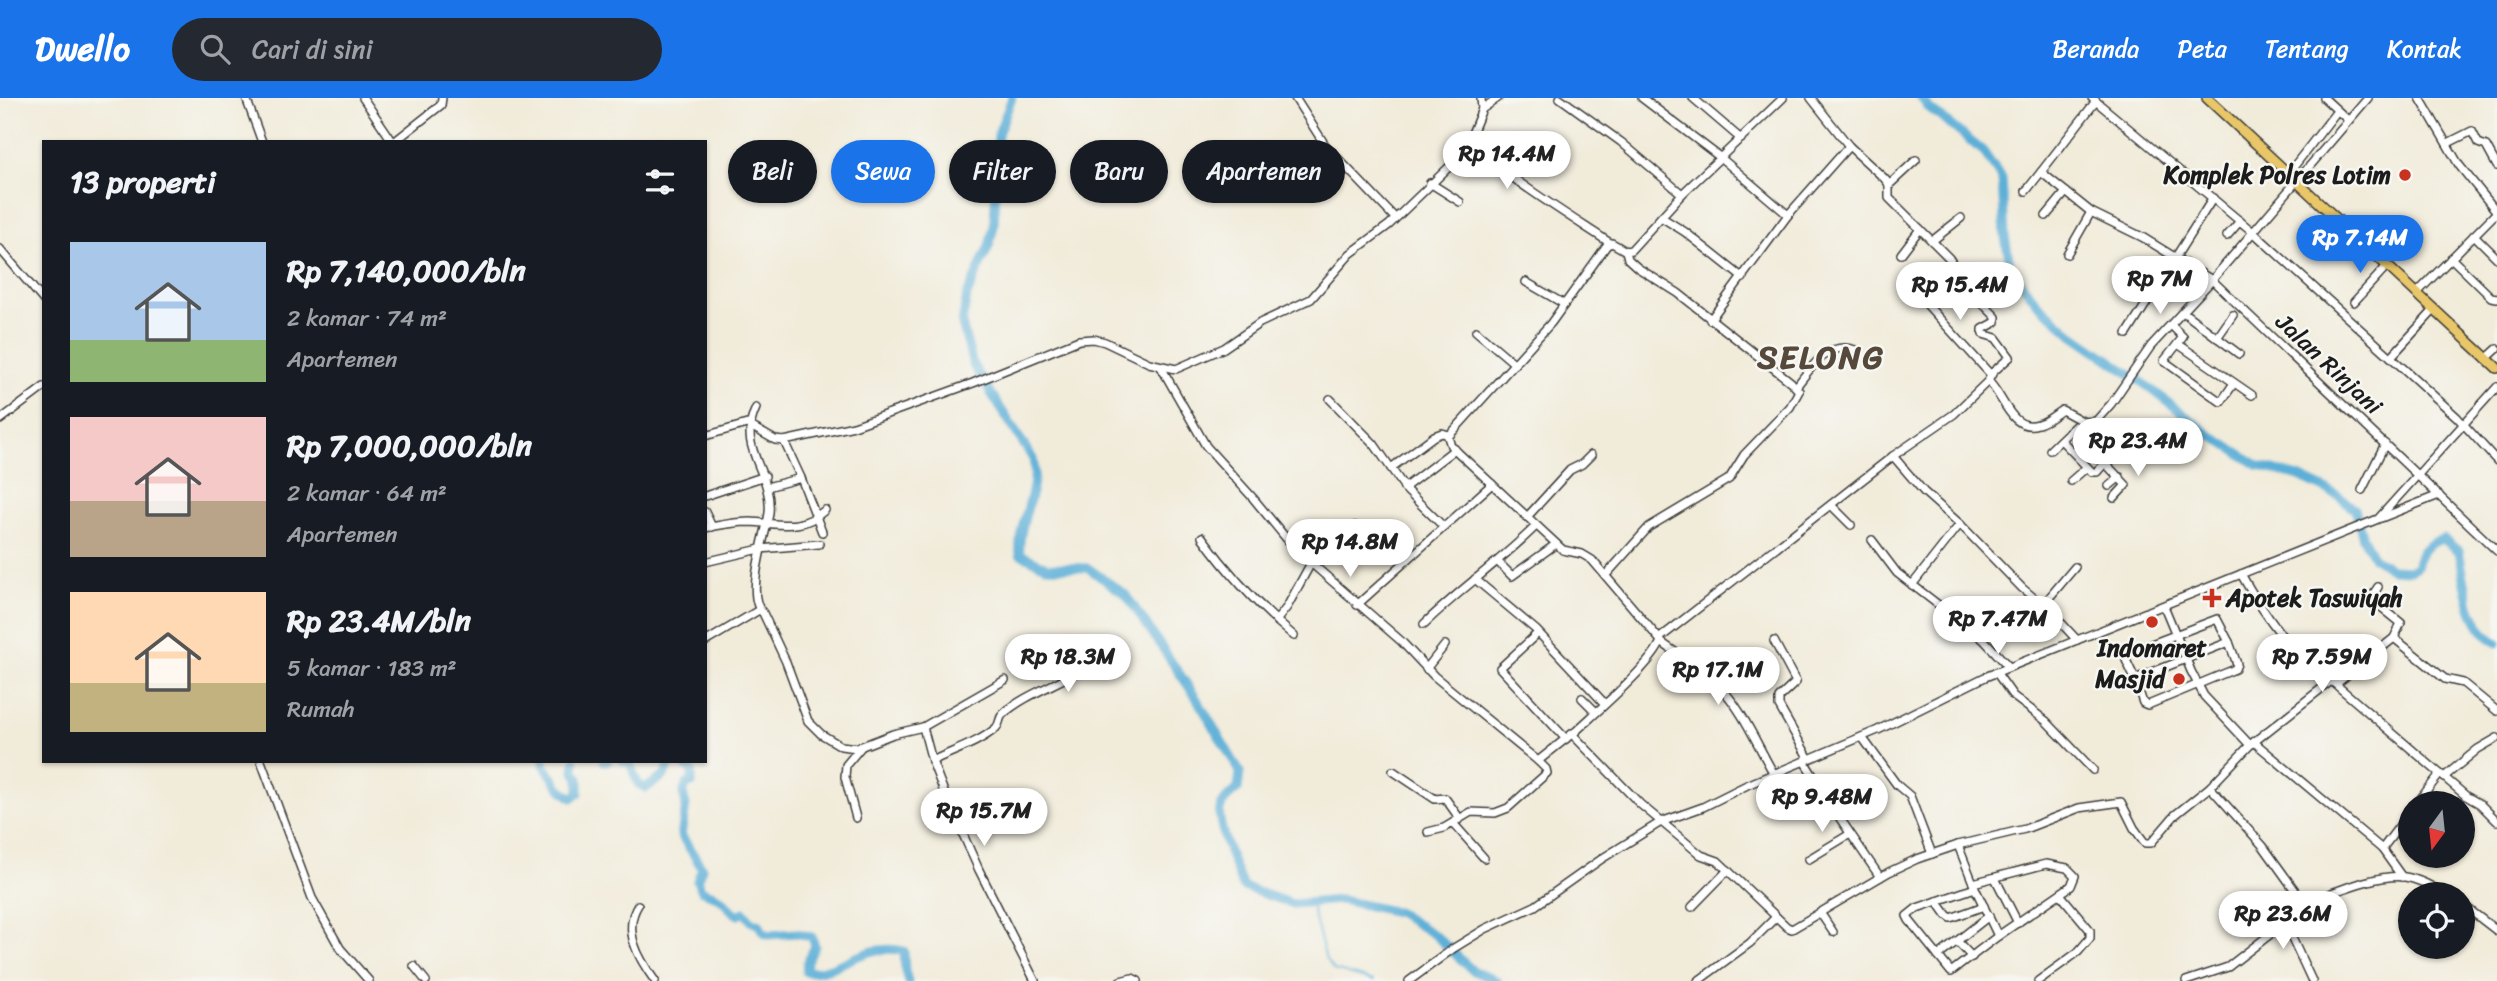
<!DOCTYPE html>
<html lang="id">
<meta charset="utf-8">
<style>
body{margin:0;font-family:Sriracha,sans-serif;background:#242831;color:#f1f3f6;height:100vh;display:flex;flex-direction:column;font-size:26px;white-space:nowrap}
*{box-sizing:border-box;margin:0}
p{font-size:23px;color:#9ea1a6}
.icon{flex:none;width:38px;height:38px;fill:none;stroke:currentColor;stroke-width:2;stroke-linecap:round;stroke-linejoin:round}
.map{position:relative;flex:1;overflow:hidden}
.panel{position:absolute;left:42px;top:42px;width:665px;height:623px;display:flex;flex-direction:column;background:#171b24;border-radius:0px;box-shadow:0 2px 5px #0004}
.panel>*{flex:none}
.banner{position:absolute;left:728px;top:42px;width:665px;height:63px;display:flex;gap:14px}
.needle{width:46px;rotate:195deg}
.tools{position:absolute;left:2398px;top:693px;display:grid;gap:14px}
.tools a{display:grid;place-items:center;width:77px;height:77px;border-radius:50%;background:#171b24;box-shadow:0 2px 5px #0004;font-size:35px}
.price{position:absolute;translate:-50% -60px;padding:0 16px;border-radius:24px;background:#fff;color:#222;font-size:23px;line-height:46px;filter:drop-shadow(0 2px 4px #0008)}
.price::after{content:'';position:absolute;left:50%;top:42px;width:21px;height:16px;margin-left:-10px;background:inherit;clip-path:polygon(0 0,100% 0,50% 100%)}
.price.on{background:#1a73e8;color:#fff}
ul{padding:0;list-style:none}
li{display:flex;align-items:center;gap:21px;height:175px;padding:0 28px}
li span{display:grid;place-items:center;flex:none;width:196px;height:140px;border-radius:0px;color:#555}
li>.icon{margin-inline-start:auto}
span .icon{width:84px;height:84px;fill:#fffc;stroke-width:1}
li b{font-size:30px}
h2{display:flex;justify-content:space-between;align-items:center;height:84px;padding:0 28px;font-size:30px}
.tag{padding:0 24px;border-radius:32px;background:#171b24;box-shadow:0 2px 5px #0004;font-size:24px;line-height:63px}
.tag.on{background:#1a73e8;color:#fff}
header{display:flex;align-items:center;gap:42px;box-sizing:border-box;height:98px;padding:0 35px;background:#1a73e8;color:#fff}
header strong{font-size:33px}
nav{display:flex;gap:38px;margin-inline-start:auto;font-size:24px}
.search{width:490px;height:63px;background:#242831;display:flex;align-items:center;gap:18px;box-sizing:border-box;padding:0 24px;border-radius:38px;color:#9ea1a6;font-size:26px}
.map>svg:first-child{display:block}
.lines{fill:none;stroke-linecap:round;stroke-linejoin:round}
.stream{stroke:#5bafd7;stroke-width:2}
.river{stroke:#5bafd7;stroke-width:9}
.minor-casing{stroke:#3c3b38;stroke-width:10}
.major-casing{stroke:#3c3b38;stroke-width:12}
.minor{stroke:#fff;stroke-width:7}
.major{stroke:#e9c769;stroke-width:9}
.poi-dot{fill:#c8321e;stroke:#f6f6f2;stroke-width:2.5}
.labels{text-anchor:middle;dominant-baseline:central;stroke-width:5;stroke-linejoin:round;paint-order:stroke}
.poi-label{font-size:24px;font-weight:bold;fill:#1c1c1c;stroke:#f6f6f2;text-anchor:end}
.street-label{font-size:24px;fill:#1c1c1c;stroke:#f6f6f2}
.district-label{font-size:32px;font-weight:bold;letter-spacing:2px;fill:#56493c;stroke:#f6f6f2}
</style>
<header>
<strong>Dwello</strong>
<div class="search"><svg class="icon" aria-label="search" viewBox="0 0 24 24"><circle cx="10" cy="10" r="6"/><path d="M15 15l6 6"/></svg>Cari di sini</div>
<nav><a>Beranda</a><a>Peta</a><a>Tentang</a><a>Kontak</a></nav>
</header>
<div class="map">
<svg width="2497" height="883" viewBox="0 0 2497 883">
<rect width="100%" height="100%" fill="#f6f6f2"/>
<filter id="ink" filterUnits="userSpaceOnUse"><feTurbulence type="fractalNoise" baseFrequency=".0143" numOctaves="2"/><feDisplacementMap in="SourceGraphic" scale="14" xChannelSelector="R" yChannelSelector="G"/><feConvolveMatrix kernelMatrix="1 2 1 2 8 2 1 2 1" color-interpolation-filters="sRGB"/></filter>
<filter id="wash" filterUnits="userSpaceOnUse"><feTurbulence type="fractalNoise" baseFrequency=".00686" numOctaves="4" result="noise"/><feDisplacementMap in="SourceGraphic" scale="28" xChannelSelector="R" yChannelSelector="G"/><feGaussianBlur stdDeviation="1.57" result="paint"/><feColorMatrix in="noise" values="0 0 0 0 0 0 0 0 0 0 0 0 0 0 0 0 0 1.4 0 .05"/><feComposite in="paint" operator="in"/></filter>
<g filter="url(#wash)">
<rect width="100%" height="100%" fill="#f1ebd9"/>
<g class="lines">
<path class="stream" d="M1310,803L1326,862L1334,872L1374,883"/>
<g class="river">
<path d="M1012,0L998,36L994,128L989,148L967,197L962,226L973,267L1033,361C1040,395 1017,423 1020,456L1047,469L1088,470L1126,497L1197,601L1240,674L1238,691C1231,696 1222,702 1220,712C1217,727 1236,773 1243,789L1293,806L1341,802L1397,814L1436,838L1472,872L1497,883"/>
<path d="M1921,0L1928,9L1983,53L2002,81L2005,139L2011,171L2037,205L2072,236L2146,287L2209,336L2259,368L2299,379L2337,397L2355,411L2363,440L2374,460L2391,471L2410,472L2416,469C2420,452 2426,446 2443,441L2459,453C2466,485 2467,527 2497,545"/>
<path d="M544,663V667L560,690L572,700L579,695V680L574,673L575,663"/>
<path d="M604,663H608"/>
<path d="M623,663L630,665L638,686L646,690L664,678L670,665L680,664L692,672V685L687,686L683,695L686,707L681,737L702,770L697,783L702,793C710,796 718,797 724,804C730,810 730,813 738,817L744,814L752,824L760,827L762,833L768,837L797,835L812,839L815,848L807,864L806,874C840,876 864,843 904,853L905,873L908,883"/>
</g>
</g>
</g>
<g filter="url(#ink)">
<g class="lines">
<defs>
<g id="minor">
<path d="M246,0L262,44"/>
<path d="M363,0L393,44"/>
<path d="M1295,0L1325,47L1395,120"/>
<path d="M1481,0L1482,11L1471,38C1474,61 1586,128 1610,145"/>
<path d="M1560,0L1621,44L1682,96"/>
<path d="M1642,0L1721,60L1788,117"/>
<path d="M1693,0L1741,41"/>
<path d="M1783,0L1682,96L1631,152L1626,153L1612,145L1607,147L1551,225L1448,339L1451,348L1563,452L1582,456L1592,462L1661,543C1653,566 1594,616 1574,635V638L1640,706L1701,757L1718,763L1787,829L1792,831L1889,774L1917,761L1958,747L2025,731L2079,710L2121,704L2134,730L2145,745H2151L2175,717L2210,689L2250,647L2331,583"/>
<path d="M1811,0L1849,48L1884,80L1889,86V100L1949,160L1969,192L1996,219V224L1983,231V236L1996,240L2010,259L1993,274L1988,283"/>
<path d="M2092,0L2253,134L2457,319L2497,363"/>
<path d="M2324,0L2348,22"/>
<path d="M2420,0L2459,67L2497,114"/>
<path d="M2096,3L2041,74L2091,114L2142,139L2212,182L2497,453"/>
<path d="M1482,11L1498,0"/>
<path d="M394,44L441,7L442,0"/>
<path d="M2448,45L2472,33L2478,45L2486,48L2497,68"/>
<path d="M2288,76L2337,13"/>
<path d="M1430,85L1460,104"/>
<path d="M1889,87L1916,62"/>
<path d="M2026,93L2041,74"/>
<path d="M2046,118L2066,94"/>
<path d="M1661,119L1685,134L1743,180"/>
<path d="M2474,137L2497,160"/>
<path d="M2227,138L2240,123"/>
<path d="M1932,143L1961,120"/>
<path d="M0,151L44,203"/>
<path d="M1901,156L1920,131"/>
<path d="M2067,156L2091,114"/>
<path d="M2451,160L2491,199L2497,200"/>
<path d="M1526,184L1564,206"/>
<path d="M1910,188L1991,277"/>
<path d="M2416,196L2497,114"/>
<path d="M2354,204L2386,169"/>
<path d="M2183,214L2239,256"/>
<path d="M1710,222L1788,117L1849,48"/>
<path d="M2171,227L2183,239L2164,263L2221,304L2234,285"/>
<path d="M1476,233L1515,266"/>
<path d="M2127,236L2213,100"/>
<path d="M2217,240L2233,217"/>
<path d="M2178,246L2252,297"/>
<path d="M2391,259L2434,212"/>
<path d="M2486,261L2497,251"/>
<path d="M1161,269L1206,348L1253,400L1295,451L1401,543L1434,578L1538,663L1573,635"/>
<path d="M1796,289C1812,268 1829,241 1858,253"/>
<path d="M1330,301L1374,346L1407,393L1444,429"/>
<path d="M756,310C736,352 773,373 769,415C766,437 744,499 763,515L786,564L808,623L821,636L841,648L857,650L893,636L923,629L1005,582"/>
<path d="M0,322L44,289"/>
<path d="M705,338L747,326L775,342L784,343L854,328L973,285L1079,242L1094,241L1105,244L1149,265L1176,271L1224,250L1260,225L1311,201L1350,156L1389,127L1450,68L1471,38"/>
<path d="M2061,342L2092,374H2097L2104,366V363L2074,330"/>
<path d="M784,343L801,380L822,434"/>
<path d="M2050,352L2075,328"/>
<path d="M1893,358L1924,394L1960,426L2022,490L2052,515L2077,542"/>
<path d="M2105,365L2126,387L2114,400"/>
<path d="M1391,370L1434,338L1442,335L1449,337"/>
<path d="M2071,383L2087,369"/>
<path d="M2109,388L2120,379"/>
<path d="M767,389L801,380"/>
<path d="M1404,390L1455,351"/>
<path d="M2362,392L2385,346"/>
<path d="M705,398L765,378"/>
<path d="M1831,407L1851,427"/>
<path d="M705,414L712,429"/>
<path d="M1527,419L1570,372L1582,366L1591,357"/>
<path d="M2381,420L2439,397"/>
<path d="M705,430C720,427 735,424 750,424C780,425 800,434 825,412"/>
<path d="M1202,439C1229,476 1259,509 1294,538"/>
<path d="M1872,442L1897,475L1984,542L2009,569"/>
<path d="M1308,463L1355,428"/>
<path d="M705,464L760,451L819,446"/>
<path d="M1498,464L1512,478L1556,446"/>
<path d="M2241,476C2259,508 2301,572 2334,585L2466,698L2480,706L2497,723"/>
<path d="M1606,477L1649,429L1729,381L1744,357L1790,309L1799,293L1791,284L1678,195L1638,170L1628,161L1626,153"/>
<path d="M1475,481L1536,532L1605,606"/>
<path d="M1912,487L1960,426"/>
<path d="M2378,489L2374,495L2375,504L2401,525L2394,540"/>
<path d="M1357,507L1492,386"/>
<path d="M2043,507L2075,469"/>
<path d="M2164,508L2191,573L2204,598L2250,647"/>
<path d="M1276,523L1287,509L1311,465"/>
<path d="M1424,526C1460,491 1501,463 1536,428"/>
<path d="M1538,535L1500,570L1566,641"/>
<path d="M1660,540L1893,358L1954,316L1988,283C2003,296 2011,335 2038,326C2047,324 2054,317 2062,312L2084,324L2096,323L2111,306L2151,248L2212,182L2368,0"/>
<path d="M1774,543L1796,584L1779,600V608L1809,661"/>
<path d="M705,544L759,512"/>
<path d="M1661,544C1680,558 1702,571 1718,587C1743,611 1757,647 1774,676"/>
<path d="M2229,544L2237,566L2235,571L2148,607L2143,605L2135,581Z"/>
<path d="M1426,571L1445,547"/>
<path d="M1996,574L2013,598L2046,623L2093,672"/>
<path d="M2135,581L2126,562L2128,555L2217,521L2229,544"/>
<path d="M2336,586L2394,540L2445,581L2463,585L2497,613"/>
<path d="M1582,600L1596,614"/>
<path d="M923,629L932,663L944,694L979,772L1035,883"/>
<path d="M1862,639L1897,687L1910,698L1932,756"/>
<path d="M2254,644L2382,751L2402,779"/>
<path d="M261,663L312,800L340,850L369,883"/>
<path d="M932,663C952,653 979,645 996,630C1001,625 998,621 1003,616C1023,598 1057,586 1080,572"/>
<path d="M1804,663L1837,716L1880,779"/>
<path d="M1393,673L1435,701L1445,700L1460,721"/>
<path d="M2444,679L2478,651L2497,640"/>
<path d="M2210,689L2263,748L2304,805C2331,796 2377,775 2405,779C2419,781 2433,789 2445,796"/>
<path d="M2417,705L2440,676"/>
<path d="M856,720L845,679L846,667L861,649"/>
<path d="M1453,725L1484,760"/>
<path d="M1428,734L1444,730L1471,714L1495,715L1508,710L1547,675L1546,671L1538,663"/>
<path d="M1958,747L1975,790L1998,838"/>
<path d="M2382,751L2410,714"/>
<path d="M1809,761L1850,736"/>
<path d="M1995,780L2018,825"/>
<path d="M1973,785L2046,766L2067,770L2075,778L2071,788L1998,838L1951,874L1909,822L1907,818L1917,810L1975,790"/>
<path d="M1937,803L1947,817L1951,820L1984,808"/>
<path d="M2304,805L2289,819L2286,827L2312,883"/>
<path d="M2462,806L2497,833"/>
<path d="M638,807C622,833 639,861 655,883"/>
<path d="M1692,809L1728,772"/>
<path d="M1821,816L1833,834"/>
<path d="M1957,843L1972,859"/>
<path d="M1938,858L1989,818"/>
<path d="M414,868L426,883"/>
<path d="M1120,883L1132,880L1138,883"/>
<path d="M1409,883L1454,850L1485,831L1535,808L1603,760L1661,724L1703,709L1747,687L1878,632L1985,579L2378,421L2497,289"/>
<path d="M1698,883L1750,845L1776,819"/>
<path d="M2038,883L2078,854L2090,840V832L2060,796"/>
<path d="M2186,883L2228,869L2286,824"/>
</g>
<path id="major" d="M2207,0L2497,270"/>
</defs>
<use href="#minor" class="minor-casing"/>
<use href="#major" class="major-casing"/>
<use href="#minor" class="minor"/>
<use href="#major" class="major"/>
</g>
</g>
<g class="poi-dot">
<circle cx="2405" cy="77" r="7"/>
<path d="M2208.5 489.5h7v7h7v7h-7v7h-7v-7h-7v-7h7z"/>
<circle cx="2152" cy="524" r="7"/>
<circle cx="2179" cy="581" r="7"/>
</g>
<g class="labels">
<g class="poi-label">
<text x="2391" y="77">Komplek Polres Lotim</text>
<text x="2226" y="500" text-anchor="start">Apotek Taswiyah</text>
<text x="2152" y="550" text-anchor="middle">Indomaret</text>
<text x="2165" y="581">Masjid</text>
</g>
<g class="street-label">
<text transform="translate(2329 266) rotate(43)">Jalan Rinjani</text>
</g>
<g class="district-label">
<text x="1821" y="259">SELONG</text>
</g>
</g>
</svg>
<div class="tools">
<a><svg class="needle" viewBox="-14 -14 28 28"><path d="M0-13l5 13h-10z" fill="#e53935"/><path d="M0 13l5-13h-10z" fill="#9ea1a6"/></svg></a>
<a><svg class="icon" aria-label="locate" viewBox="0 0 24 24"><circle cx="12" cy="12" r="6"/><path d="M12 2v4M12 18v4M2 12h4M18 12h4"/></svg></a>
</div>
<b class="price" style="left:1507px;top:93px">Rp 14.4M</b>
<b class="price on" style="left:2360px;top:177px">Rp 7.14M</b>
<b class="price" style="left:2160px;top:218px">Rp 7M</b>
<b class="price" style="left:1960px;top:224px">Rp 15.4M</b>
<b class="price" style="left:2138px;top:380px">Rp 23.4M</b>
<b class="price" style="left:1350px;top:481px">Rp 14.8M</b>
<b class="price" style="left:1998px;top:558px">Rp 7.47M</b>
<b class="price" style="left:1068px;top:596px">Rp 18.3M</b>
<b class="price" style="left:2322px;top:596px">Rp 7.59M</b>
<b class="price" style="left:1718px;top:609px">Rp 17.1M</b>
<b class="price" style="left:1822px;top:736px">Rp 9.48M</b>
<b class="price" style="left:984px;top:750px">Rp 15.7M</b>
<b class="price" style="left:2283px;top:853px">Rp 23.6M</b>
<div class="banner">
<a class="tag">Beli</a>
<a class="tag on">Sewa</a>
<a class="tag">Filter</a>
<a class="tag">Baru</a>
<a class="tag">Apartemen</a>
</div>
<section class="panel">
<h2>13 properti<svg class="icon" aria-label="filters" viewBox="0 0 24 24"><path d="M4 7h16M4 17h16"/><circle cx="9" cy="7" r="2"/><circle cx="15" cy="17" r="2"/></svg></h2>
<ul>
<li><span style="background:linear-gradient(#a9c7e8 70%,#8fb573 0)"><svg class="icon" aria-label="home" viewBox="0 0 24 24"><path d="M3 11l9-7 9 7M6 9v11h12V9"/></svg></span><div><b>Rp 7,140,000/bln</b><p>2 kamar · 74 m²</p><p>Apartemen</p></div></li>
<li><span style="background:linear-gradient(#f6c9c9 60%,#b9a48a 0)"><svg class="icon" aria-label="home" viewBox="0 0 24 24"><path d="M3 11l9-7 9 7M6 9v11h12V9"/></svg></span><div><b>Rp 7,000,000/bln</b><p>2 kamar · 64 m²</p><p>Apartemen</p></div></li>
<li><span style="background:linear-gradient(#ffd9b3 65%,#c2b280 0)"><svg class="icon" aria-label="home" viewBox="0 0 24 24"><path d="M3 11l9-7 9 7M6 9v11h12V9"/></svg></span><div><b>Rp 23.4M/bln</b><p>5 kamar · 183 m²</p><p>Rumah</p></div></li>
</ul>
</section>
</div>
